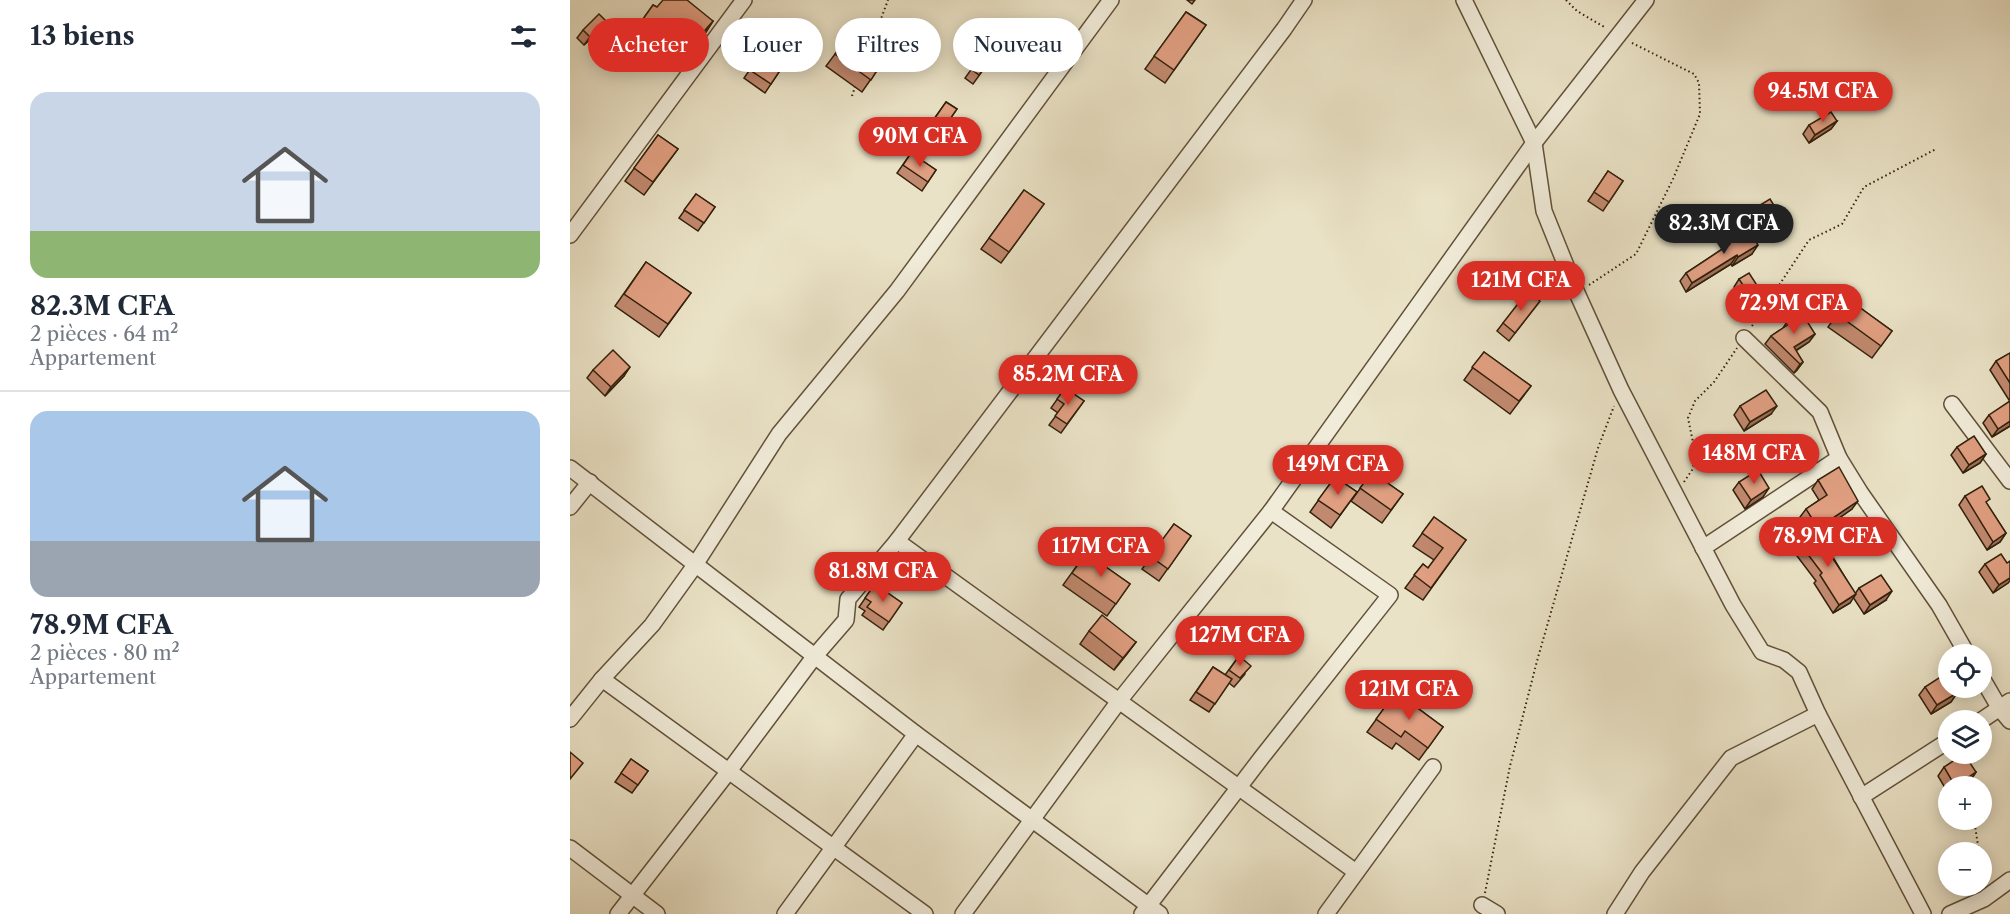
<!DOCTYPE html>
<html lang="fr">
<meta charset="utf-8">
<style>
body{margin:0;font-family:"Libre Caslon Text",serif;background:#f2f2f3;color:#1f2937;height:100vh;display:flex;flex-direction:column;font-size:22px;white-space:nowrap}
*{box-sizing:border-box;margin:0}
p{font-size:20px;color:#747a83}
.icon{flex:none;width:33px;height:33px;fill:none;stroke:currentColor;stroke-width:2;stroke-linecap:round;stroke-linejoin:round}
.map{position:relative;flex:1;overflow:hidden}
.sheet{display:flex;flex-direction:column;background:#fff;width:570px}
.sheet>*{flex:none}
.top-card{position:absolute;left:18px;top:18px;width:570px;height:54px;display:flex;gap:12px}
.tools{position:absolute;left:1368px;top:644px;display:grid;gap:12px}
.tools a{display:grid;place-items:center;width:54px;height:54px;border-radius:50%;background:#fff;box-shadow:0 3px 15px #0003;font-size:30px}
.price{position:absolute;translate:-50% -51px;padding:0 14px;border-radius:21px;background:#d93025;color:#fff;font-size:20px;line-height:39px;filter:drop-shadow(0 2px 3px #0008)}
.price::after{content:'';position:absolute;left:50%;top:36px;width:18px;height:14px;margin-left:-9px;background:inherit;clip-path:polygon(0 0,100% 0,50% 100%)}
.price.active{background:#222;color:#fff}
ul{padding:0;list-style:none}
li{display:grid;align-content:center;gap:12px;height:318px;padding:0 30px}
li+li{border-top:2px solid #e0e1e3}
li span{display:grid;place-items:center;height:186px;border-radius:18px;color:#555}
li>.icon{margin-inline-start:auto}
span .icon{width:108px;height:108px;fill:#fffc;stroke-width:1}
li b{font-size:26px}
h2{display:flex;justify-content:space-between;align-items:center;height:72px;padding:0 30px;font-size:26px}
.pill{padding:0 21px;border-radius:27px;background:#fff;box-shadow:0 3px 15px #0003;font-size:21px;line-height:54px}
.pill.active{background:#d93025;color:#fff}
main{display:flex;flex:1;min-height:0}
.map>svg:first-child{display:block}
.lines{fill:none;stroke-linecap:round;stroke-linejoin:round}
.street-casing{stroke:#61513a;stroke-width:18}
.path{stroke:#33210b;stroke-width:2;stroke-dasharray:1.5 3;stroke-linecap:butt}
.street{stroke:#f1ecda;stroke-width:15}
.wall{fill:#c1896f;stroke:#33210b;stroke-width:1.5}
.shaded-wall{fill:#9d6f5a;stroke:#33210b;stroke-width:1.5}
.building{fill:#e09f81;stroke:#33210b;stroke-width:1.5}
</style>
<main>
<section class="sheet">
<h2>13 biens<svg class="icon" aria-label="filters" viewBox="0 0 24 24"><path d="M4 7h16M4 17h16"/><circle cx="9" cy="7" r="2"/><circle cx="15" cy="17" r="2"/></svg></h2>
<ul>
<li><span style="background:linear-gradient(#c9d6e8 75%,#8fb573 0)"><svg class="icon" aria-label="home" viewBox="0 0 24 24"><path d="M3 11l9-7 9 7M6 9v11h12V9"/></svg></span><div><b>82.3M CFA</b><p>2 pièces · 64 m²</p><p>Appartement</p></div></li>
<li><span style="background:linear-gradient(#a9c7e8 70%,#9aa5b1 0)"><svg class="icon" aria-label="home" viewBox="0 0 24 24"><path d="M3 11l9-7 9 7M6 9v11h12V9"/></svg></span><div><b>78.9M CFA</b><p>2 pièces · 80 m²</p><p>Appartement</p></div></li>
</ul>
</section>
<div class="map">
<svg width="1440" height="914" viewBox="0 0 1440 914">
<rect width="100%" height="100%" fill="#eae2c6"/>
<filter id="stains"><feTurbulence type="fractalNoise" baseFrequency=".00333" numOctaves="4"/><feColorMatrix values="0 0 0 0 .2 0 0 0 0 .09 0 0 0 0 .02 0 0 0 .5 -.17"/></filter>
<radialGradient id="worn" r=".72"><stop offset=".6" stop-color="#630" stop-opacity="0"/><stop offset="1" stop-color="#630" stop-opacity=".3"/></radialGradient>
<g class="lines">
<defs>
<g id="street">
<path d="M894,0L964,143L974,211L1007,293L1051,390L1163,605L1192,652L1214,660L1229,672L1248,714L1353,914"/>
<path d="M0,235L174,0"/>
<path d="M1174,338L1250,412L1269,458L1290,492L1369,605L1397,654"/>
<path d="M1382,404L1440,481"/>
<path d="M0,468L346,734L590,914"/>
<path d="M0,507L20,482"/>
<path d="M327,541L786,872"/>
<path d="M1133,548L1269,458"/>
<path d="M1412,678L1430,709L1440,721"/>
<path d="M32,679L355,914"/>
<path d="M0,719L32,679L82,625L123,568L209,434L327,291L541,0"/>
<path d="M1412,720L1440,701"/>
<path d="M1291,797L1378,741"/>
<path d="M0,848L87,914"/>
<path d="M912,905L927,914"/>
<path d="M48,914L159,771L244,657L276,620L278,599L327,541L714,29L734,0"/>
<path d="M215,914L346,734"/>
<path d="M393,914L549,701L701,511L964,143L1076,0"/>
<path d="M572,914L692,757L820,595L701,511"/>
<path d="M756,914L863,767"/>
<path d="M1045,914L1072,872L1161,758L1248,714"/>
<path d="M1380,914L1414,899L1440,880"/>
</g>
</defs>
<use href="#street" class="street-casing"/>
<g class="path">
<path d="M996,0L1007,11L1036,28"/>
<path d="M302,43L318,0"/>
<path d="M294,65L300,48"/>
<path d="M282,96L285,87"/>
<path d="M1019,285L1066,254L1103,179L1130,114L1129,83L1124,74L1062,43"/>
<path d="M1182,326L1239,240L1272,224L1294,187L1366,149"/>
<path d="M1114,482L1122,470L1126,457L1118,418L1125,401L1144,382L1167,348"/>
<path d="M1404,819L1409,852"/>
<path d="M1412,875L1413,884"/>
<path d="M915,893L940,766L967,661L1028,448L1044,406"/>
</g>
<use href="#street" class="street"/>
</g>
<g class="wall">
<path d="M617,0H625L622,4Z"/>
<path d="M83,5L87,7L143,21L136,32L109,62L65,30Z"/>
<path d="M616,12L636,25L595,83L575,69Z"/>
<path d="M36,21L30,30L14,45L7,38L13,30Z"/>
<path d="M424,38L432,44L403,84L395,78Z"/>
<path d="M265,54L291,61L306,72L292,92L256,66Z"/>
<path d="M188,58L209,72L195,93L174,78Z"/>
<path d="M376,102L387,109L365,140L354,133Z"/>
<path d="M1267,121L1261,129L1239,143L1233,134L1239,125Z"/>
<path d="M88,135L108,149L74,195L55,181Z"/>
<path d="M341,153L366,170L352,191L327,173Z"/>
<path d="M1038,171L1053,181L1033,211L1018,201Z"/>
<path d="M454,190L474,204L431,263L411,249Z"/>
<path d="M126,194L145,207L128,231L109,218Z"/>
<path d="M1172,216L1202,220L1181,234L1182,254L1162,266L1161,264L1116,292L1110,281L1116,273L1154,248L1158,242L1171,233L1166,225Z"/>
<path d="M76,262L121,293L89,337L45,306Z"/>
<path d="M1169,279L1190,290L1184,298L1174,304L1164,287Z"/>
<path d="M1278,299L1322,331L1302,358L1258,327Z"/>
<path d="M970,301L939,341L927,331L933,323Z"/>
<path d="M1217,322L1245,334L1239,342L1226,351L1233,362L1227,370L1224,373L1195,344L1201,336L1213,328Z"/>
<path d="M914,352L961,386L940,414L894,380Z"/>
<path d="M1440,353V399L1439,400L1420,370L1426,361Z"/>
<path d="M23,370L54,376L35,396L17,378Z"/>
<path d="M495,388L514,401L491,433L479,425L488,413L481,408Z"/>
<path d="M1170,406L1201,414L1174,431L1164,415Z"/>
<path d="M1419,415L1440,426L1422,437L1413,423Z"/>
<path d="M1387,447L1416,454L1410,463L1393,473L1381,455Z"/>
<path d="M802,472L833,494L812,523L781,501Z"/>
<path d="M765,477L787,492L761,528L740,512Z"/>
<path d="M1248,480L1282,509L1248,533L1262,552L1261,554L1285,594L1289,588L1316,600L1294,614L1283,597L1280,603L1263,613L1244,583L1246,581L1224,552L1230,544L1241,535L1230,517L1236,509L1249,500L1242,489Z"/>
<path d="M1169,482L1193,497L1175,509L1163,490Z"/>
<path d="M1395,496L1417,504L1436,533L1430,542L1417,550L1389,505Z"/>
<path d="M864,517L896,540L853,600L835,588L853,564L858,568L864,560L843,546Z"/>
<path d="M604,524L621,536L589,581L572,569Z"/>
<path d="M516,553L560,584L537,616L493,585Z"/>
<path d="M1415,564L1438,583L1423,593L1409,572Z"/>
<path d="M305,584L332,603L313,630L292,615L295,611L289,607Z"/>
<path d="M519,631L566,642L544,670L510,644Z"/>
<path d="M669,656L675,674L664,687L659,683L639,712L620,700L643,667L655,675Z"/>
<path d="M1355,687L1387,693L1381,702L1361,714L1349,695Z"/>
<path d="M826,692L873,727L849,760L826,743L822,749L797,732Z"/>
<path d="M61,759L78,771L62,793L45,782Z"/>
<path d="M1374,767L1406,772L1400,781L1392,786H1378V793L1368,776Z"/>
</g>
<g class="shaded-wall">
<path d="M36,21L30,30L14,45L20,37Z"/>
<path d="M143,21L136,32L109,62L117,51Z"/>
<path d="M1267,121L1261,129L1239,143L1245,135Z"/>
<path d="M1208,212L1202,220L1174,238L1180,229Z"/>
<path d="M1188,245L1182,254L1162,266L1168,257Z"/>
<path d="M1167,255L1161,264L1116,292L1122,283Z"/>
<path d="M1190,290L1184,298L1174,304L1180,296Z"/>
<path d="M1245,334L1239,342L1220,354L1224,347Z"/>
<path d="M1233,362L1227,370L1224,373L1230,364Z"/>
<path d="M60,367L54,376L35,396L41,387Z"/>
<path d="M1207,406L1201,414L1174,431L1180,422Z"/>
<path d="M1440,421V426L1422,437L1428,429Z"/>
<path d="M1416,454L1410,463L1393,473L1399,465Z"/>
<path d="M1199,488L1193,497L1175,509L1181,500Z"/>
<path d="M1288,501L1282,509L1242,537L1248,528Z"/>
<path d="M1436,533L1430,542L1417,550L1423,542Z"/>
<path d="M1440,576V581L1438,583L1423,593L1429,585Z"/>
<path d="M1322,591L1316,600L1294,614L1300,605Z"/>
<path d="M1286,594L1280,603L1263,613L1269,605Z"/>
<path d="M566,642L557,654L544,670L553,658Z"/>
<path d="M1387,693L1381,702L1361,714L1367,705Z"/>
<path d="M1406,772L1400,781L1392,786H1385Z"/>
</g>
<g class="building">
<path d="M93,0H117L143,21L117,51L73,19L83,5L87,7Z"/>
<path d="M616,12L636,25L604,70L584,56Z"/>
<path d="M29,14L36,21L20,37L13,30Z"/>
<path d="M284,28L304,43L291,61L306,72L301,80L265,54Z"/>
<path d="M424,38L432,44L409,75L401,69Z"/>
<path d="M188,58L209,72L201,84L180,70Z"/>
<path d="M376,102L387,109L371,132L360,125Z"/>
<path d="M1261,112L1267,121L1245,135L1239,125Z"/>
<path d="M88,135L108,149L83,182L64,168Z"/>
<path d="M341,153L366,170L358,182L333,165Z"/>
<path d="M1038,171L1053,181L1039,202L1024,192Z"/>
<path d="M454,190L474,204L439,252L419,238Z"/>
<path d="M126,194L145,207L134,223L114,210Z"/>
<path d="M1200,199L1208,212L1180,229L1172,216Z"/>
<path d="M1178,229L1188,245L1168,257L1167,255L1122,283L1116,273L1160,244L1158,242Z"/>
<path d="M76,262L121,293L98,324L54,294Z"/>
<path d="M1179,273L1190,290L1180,296L1169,279Z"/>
<path d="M958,291L970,301L945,333L933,323Z"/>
<path d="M1278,299L1322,331L1311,346L1267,314Z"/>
<path d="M1232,313L1245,334L1224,347L1233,362L1230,364L1201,336L1219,324L1217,322Z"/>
<path d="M43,350L60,367L41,387L23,370Z"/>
<path d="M914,352L961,386L949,401L902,367Z"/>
<path d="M1440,353V383L1426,361Z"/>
<path d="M495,388L514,401L497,424L485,416L494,404L487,399Z"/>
<path d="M1196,390L1207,406L1180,422L1170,406Z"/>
<path d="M1440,401V421L1428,429L1419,415Z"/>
<path d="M1404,436L1416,454L1399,465L1387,447Z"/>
<path d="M1269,467L1288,501L1248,528L1236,509L1257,495L1248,480Z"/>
<path d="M1188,470L1199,488L1181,500L1169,482Z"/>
<path d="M802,472L833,494L821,510L790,488Z"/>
<path d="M765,477L787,492L770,515L748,500Z"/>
<path d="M1412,486L1420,499L1416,502L1436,533L1423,542L1395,496Z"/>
<path d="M864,517L896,540L861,588L844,575L853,564L858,568L873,548L852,533Z"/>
<path d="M604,524L621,536L598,569L580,556Z"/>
<path d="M1246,532L1262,552L1260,554L1286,594L1269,605L1250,575L1252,573L1230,544Z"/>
<path d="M516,553L560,584L546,604L502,573Z"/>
<path d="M1431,554L1437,563L1440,561V578L1429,585L1415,564Z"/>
<path d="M1311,575L1322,591L1300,605L1289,588Z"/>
<path d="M305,584L332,603L319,622L297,607L301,602L295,598Z"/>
<path d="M532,615L566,642L553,658L519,631Z"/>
<path d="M669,656L681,666L670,678L659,670Z"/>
<path d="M643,667L662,679L645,704L626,692Z"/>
<path d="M1375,674L1378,680V687H1383L1387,693L1367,705L1355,687Z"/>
<path d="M826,692L873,727L858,748L835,731L831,737L806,719Z"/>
<path d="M0,752L13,763L0,779Z"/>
<path d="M1394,754L1406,772L1385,786L1374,767Z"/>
<path d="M61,759L78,771L68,785L51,773Z"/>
</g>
<rect width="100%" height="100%" filter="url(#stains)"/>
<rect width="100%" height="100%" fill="url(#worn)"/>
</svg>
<div class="tools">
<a><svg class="icon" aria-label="locate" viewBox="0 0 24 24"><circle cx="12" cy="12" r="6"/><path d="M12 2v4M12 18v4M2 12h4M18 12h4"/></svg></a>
<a><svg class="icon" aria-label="layers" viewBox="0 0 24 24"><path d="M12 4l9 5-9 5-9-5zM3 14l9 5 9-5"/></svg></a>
<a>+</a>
<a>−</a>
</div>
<b class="price" style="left:1253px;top:123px">94.5M CFA</b>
<b class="price" style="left:350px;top:168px">90M CFA</b>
<b class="price active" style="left:1154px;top:255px">82.3M CFA</b>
<b class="price" style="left:951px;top:312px">121M CFA</b>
<b class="price" style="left:1224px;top:335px">72.9M CFA</b>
<b class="price" style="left:498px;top:406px">85.2M CFA</b>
<b class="price" style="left:1184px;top:485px">148M CFA</b>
<b class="price" style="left:768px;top:496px">149M CFA</b>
<b class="price" style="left:1258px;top:568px">78.9M CFA</b>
<b class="price" style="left:531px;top:578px">117M CFA</b>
<b class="price" style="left:313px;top:603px">81.8M CFA</b>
<b class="price" style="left:670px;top:667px">127M CFA</b>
<b class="price" style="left:839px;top:721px">121M CFA</b>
<div class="top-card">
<a class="pill active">Acheter</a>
<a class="pill">Louer</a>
<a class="pill">Filtres</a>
<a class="pill">Nouveau</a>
</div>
</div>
</main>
